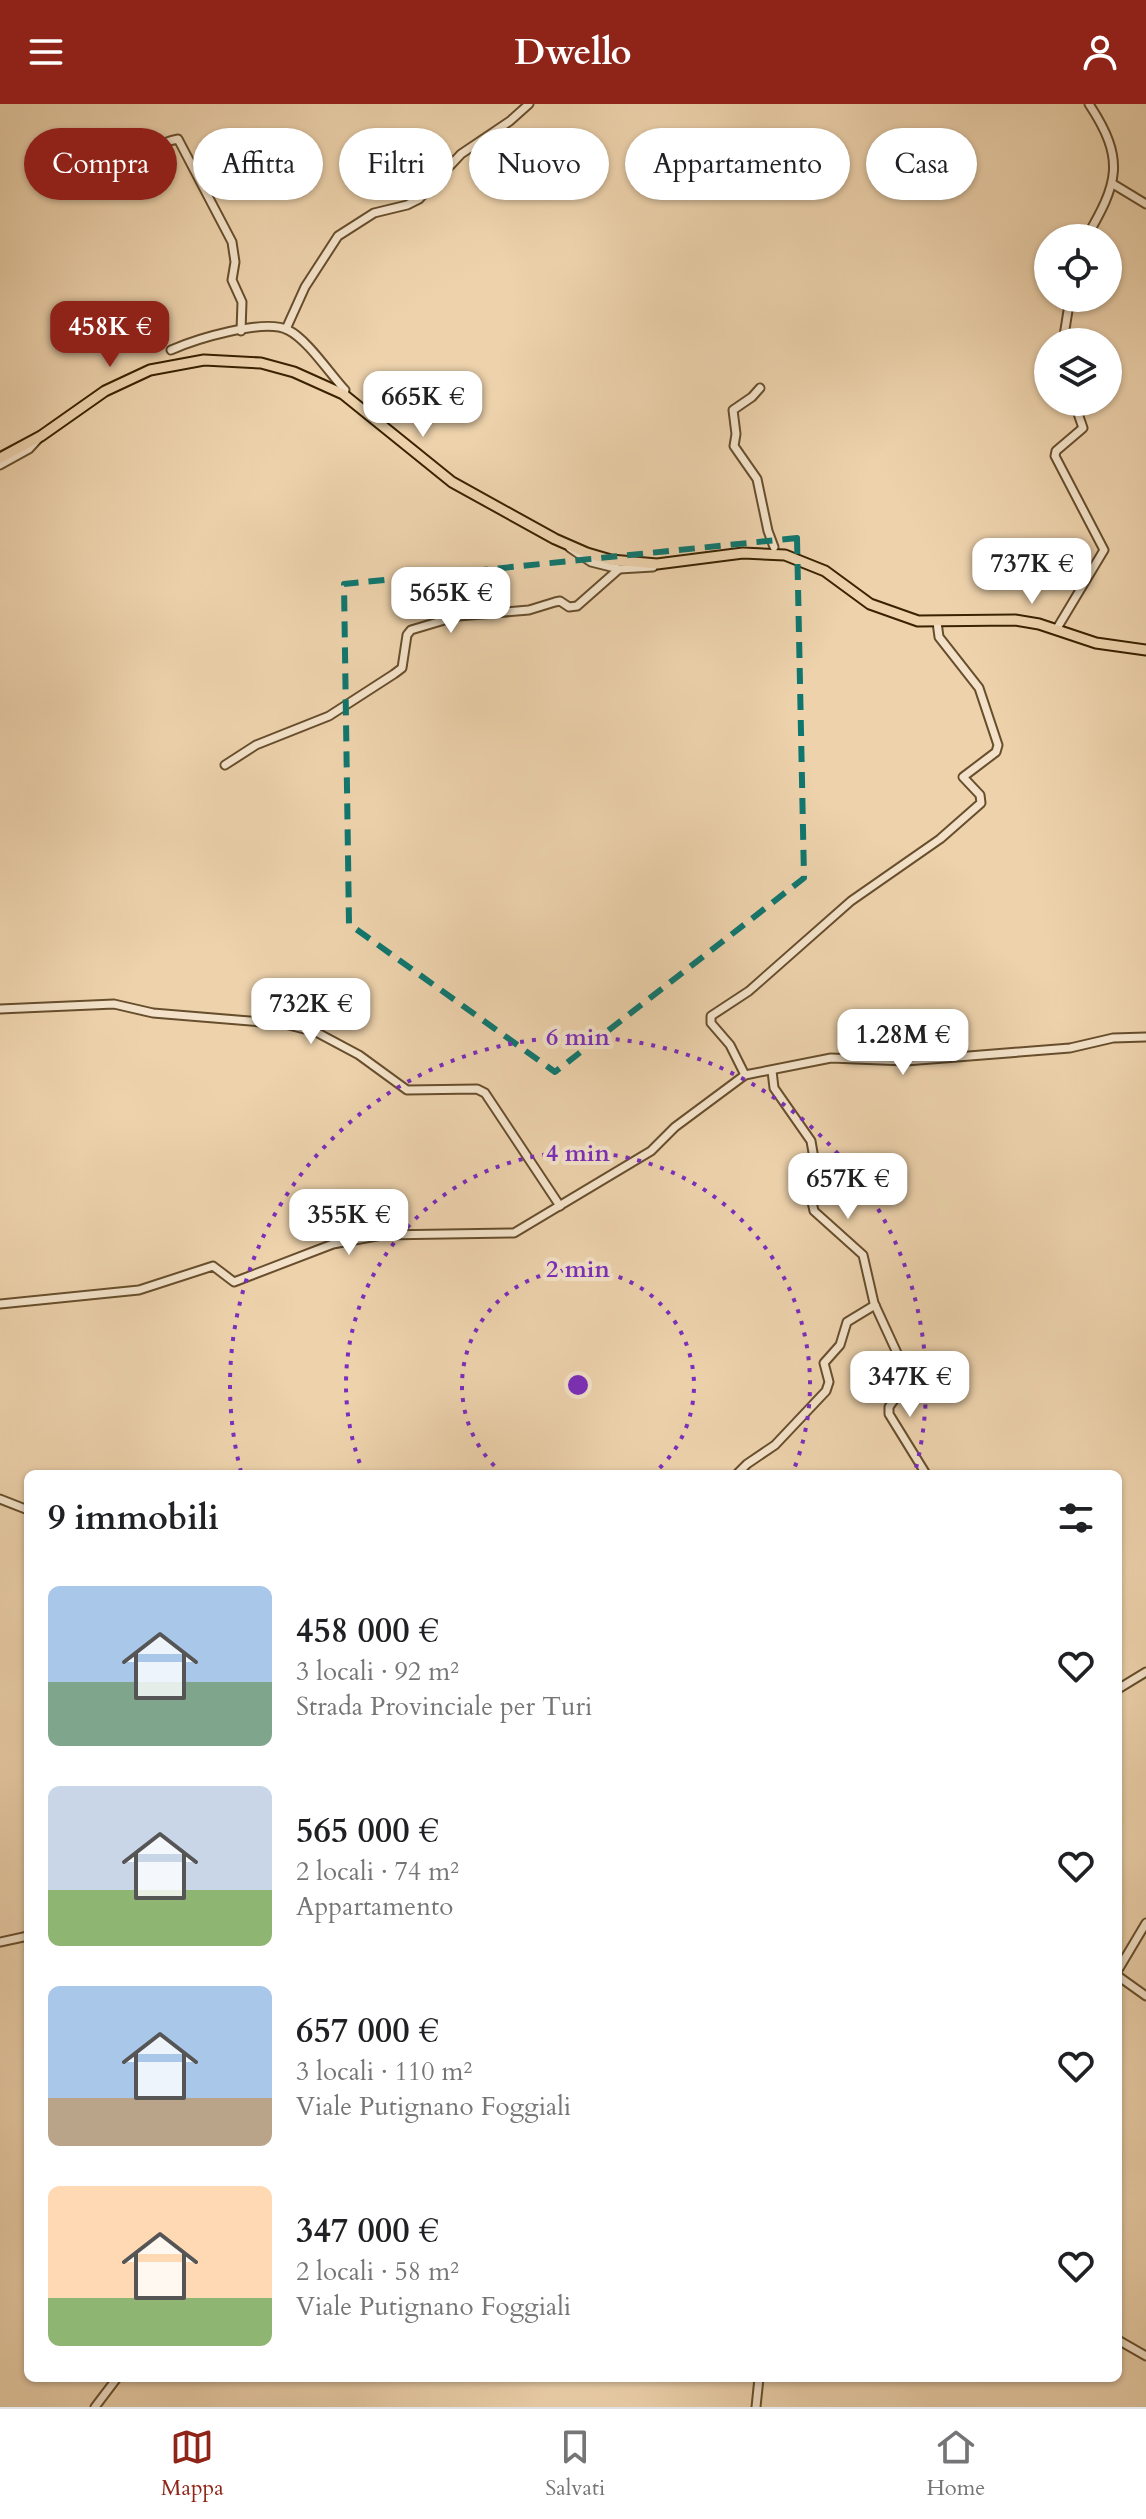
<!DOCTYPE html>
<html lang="it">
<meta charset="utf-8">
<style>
body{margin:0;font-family:Cardo,serif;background:#f2f2f2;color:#202124;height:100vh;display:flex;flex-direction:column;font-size:30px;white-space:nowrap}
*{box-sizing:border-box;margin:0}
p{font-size:26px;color:#757577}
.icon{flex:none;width:44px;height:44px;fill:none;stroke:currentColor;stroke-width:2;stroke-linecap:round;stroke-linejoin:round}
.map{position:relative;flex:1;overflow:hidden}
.sheet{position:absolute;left:24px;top:1366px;width:1098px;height:912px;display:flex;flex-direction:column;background:#fff;border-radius:12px;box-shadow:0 2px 6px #0004}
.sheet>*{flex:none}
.hud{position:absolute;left:24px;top:24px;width:1098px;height:72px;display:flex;gap:16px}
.tools{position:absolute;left:1034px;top:120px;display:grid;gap:16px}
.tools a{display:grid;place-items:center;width:88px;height:88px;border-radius:50%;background:#fff;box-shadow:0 2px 6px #0004;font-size:40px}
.price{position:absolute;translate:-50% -68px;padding:0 18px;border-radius:16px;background:#fff;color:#222;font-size:26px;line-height:52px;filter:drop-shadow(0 2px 4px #0008)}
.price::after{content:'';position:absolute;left:50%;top:48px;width:24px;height:18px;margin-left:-12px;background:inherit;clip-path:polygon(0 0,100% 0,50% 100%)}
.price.selected{background:#8f2418;color:#fff}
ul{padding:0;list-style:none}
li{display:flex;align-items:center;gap:24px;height:200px;padding:0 24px}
li span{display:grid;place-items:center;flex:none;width:224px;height:160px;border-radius:12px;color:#555}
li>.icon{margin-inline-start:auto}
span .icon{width:96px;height:96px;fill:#fffc;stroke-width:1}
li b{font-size:34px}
h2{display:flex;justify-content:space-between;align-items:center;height:96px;padding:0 24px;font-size:34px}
.tag{padding:0 28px;border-radius:36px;background:#fff;box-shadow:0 2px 6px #0004;font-size:28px;line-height:72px}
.tag.selected{background:#8f2418;color:#fff}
header{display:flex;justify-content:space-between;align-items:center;height:104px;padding:0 24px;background:#8f2418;color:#fff;font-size:36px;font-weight:700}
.dock{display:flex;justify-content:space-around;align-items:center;height:112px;border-top:2px solid #e0e0e0;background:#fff;font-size:22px;color:#757577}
.dock a{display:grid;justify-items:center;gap:4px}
.dock .selected{color:#8f2418}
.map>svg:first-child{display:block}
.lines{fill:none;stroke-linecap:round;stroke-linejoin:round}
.minor-casing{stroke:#674e2c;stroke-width:11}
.major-casing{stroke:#3a2201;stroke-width:13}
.minor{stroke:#f3e2c9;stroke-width:7}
.major{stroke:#edd2ac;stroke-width:9}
.marked{fill:none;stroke:#0f766e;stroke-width:6;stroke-dasharray:16 10;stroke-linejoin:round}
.ring{fill:none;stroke:#7b2cbf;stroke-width:4;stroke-dasharray:4 8}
.centre{fill:#7b2cbf;stroke:#f3e2c9;stroke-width:4}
.ring-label{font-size:24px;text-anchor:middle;font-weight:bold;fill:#7b2cbf;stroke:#f3e2c9;stroke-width:8;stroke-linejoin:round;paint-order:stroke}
</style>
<header><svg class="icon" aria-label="menu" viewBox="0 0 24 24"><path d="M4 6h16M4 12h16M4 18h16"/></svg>Dwello<svg class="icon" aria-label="person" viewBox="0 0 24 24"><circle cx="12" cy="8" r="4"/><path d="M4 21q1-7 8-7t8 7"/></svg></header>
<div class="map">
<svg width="1146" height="2303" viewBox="0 0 1146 2303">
<rect width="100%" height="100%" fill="#edd2ac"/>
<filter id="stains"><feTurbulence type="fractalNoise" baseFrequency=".0025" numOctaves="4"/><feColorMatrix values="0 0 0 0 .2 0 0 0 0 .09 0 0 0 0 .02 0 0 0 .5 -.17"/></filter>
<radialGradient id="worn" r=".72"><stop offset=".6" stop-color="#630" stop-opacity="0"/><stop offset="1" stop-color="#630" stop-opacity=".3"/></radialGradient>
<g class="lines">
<defs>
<g id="minor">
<path d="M72,58L116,77C136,62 152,39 178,35L232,138L235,158L232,176L242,198L241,227"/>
<path d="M1113,80L1146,100"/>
<path d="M1086,134C1118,79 1126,56 1089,0"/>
<path d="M286,225L305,183L338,132L374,109L407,101L419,95L461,50L510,17L529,0"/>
<path d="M1063,238L1070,194"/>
<path d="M171,246C196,235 264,214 288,226C307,235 330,270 345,286L343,290"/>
<path d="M760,284L752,293L733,306L736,330L734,342L757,375L768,427L774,443"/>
<path d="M0,361L29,345L40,333"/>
<path d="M619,465L653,463"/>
<path d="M1056,526L1104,446L1055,352L1056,347L1083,324L1074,298"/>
<path d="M225,661L256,641L329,612L394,570L402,564L407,531L411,526L458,512L529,506L555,498L560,497L569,503L577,502L619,465L591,458L570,444"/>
<path d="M0,905L114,900L153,909L285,920L316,928L359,951L407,986L477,985L485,989L560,1102"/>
<path d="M772,967L774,984L811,1037L816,1066L812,1098L814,1107L863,1151L874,1199L909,1275L889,1303V1310L926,1370"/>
<path d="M745,971L730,941L711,919V912L749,887L851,797L940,735L981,699L980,691L963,673L996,648L998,641L979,584L939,533L937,518"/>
<path d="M0,1200L139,1186L213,1162L234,1178L333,1140L382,1131L514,1129L651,1047L675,1023L745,971L831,954L906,957L1070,944L1113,934L1146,933"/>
<path d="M737,1370L747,1360L775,1341L826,1287L829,1278L824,1259L840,1241L847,1218L875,1201"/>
<path d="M0,1395L28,1406"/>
<path d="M1118,1585L1146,1568"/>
<path d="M0,1838L28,1832"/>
<path d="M1118,1866L1146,1819"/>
<path d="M1118,1872L1146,1892"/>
<path d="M1118,2236L1146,2252"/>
<path d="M95,2303L117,2274"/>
<path d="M756,2303L759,2274"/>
</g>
<path id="major" d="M0,354L41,332L105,287L150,266L204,256L261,259L294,268L343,290L452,378L555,435L587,449L611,456L657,460L743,449L785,451L825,467L870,500L918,517L1015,516L1039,520L1096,539L1146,546"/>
</defs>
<use href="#minor" class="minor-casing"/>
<use href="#major" class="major-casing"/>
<use href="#minor" class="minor"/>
<use href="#major" class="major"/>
</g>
<path class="marked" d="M797,434L804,774L555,968L349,820L344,480Z"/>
<g class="ring">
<path d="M503 1370A116 116 0 1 1 653 1370"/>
<path d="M364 1370A232 232 0 1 1 792 1370"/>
<path d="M241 1368A348 348 0 1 1 915 1368"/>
</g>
<circle cx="578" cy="1281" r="12" class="centre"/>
<g class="ring-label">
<text x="578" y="941">6 min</text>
<text x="578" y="1057">4 min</text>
<text x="578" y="1173">2 min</text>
</g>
<rect width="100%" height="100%" filter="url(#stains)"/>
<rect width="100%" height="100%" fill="url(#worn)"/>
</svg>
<div class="tools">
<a><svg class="icon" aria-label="locate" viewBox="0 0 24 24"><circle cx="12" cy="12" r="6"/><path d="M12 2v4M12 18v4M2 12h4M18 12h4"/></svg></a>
<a><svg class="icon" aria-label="layers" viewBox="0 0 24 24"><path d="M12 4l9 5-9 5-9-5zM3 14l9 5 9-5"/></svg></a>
</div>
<b class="price selected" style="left:110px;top:265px">458K €</b>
<b class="price" style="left:423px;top:335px">665K €</b>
<b class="price" style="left:1032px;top:502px">737K €</b>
<b class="price" style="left:451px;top:531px">565K €</b>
<b class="price" style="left:311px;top:942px">732K €</b>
<b class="price" style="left:903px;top:973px">1.28M €</b>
<b class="price" style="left:848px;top:1117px">657K €</b>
<b class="price" style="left:349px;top:1153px">355K €</b>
<b class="price" style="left:910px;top:1315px">347K €</b>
<div class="hud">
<a class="tag selected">Compra</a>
<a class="tag">Affitta</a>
<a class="tag">Filtri</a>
<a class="tag">Nuovo</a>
<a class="tag">Appartamento</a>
<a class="tag">Casa</a>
</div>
<section class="sheet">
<h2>9 immobili<svg class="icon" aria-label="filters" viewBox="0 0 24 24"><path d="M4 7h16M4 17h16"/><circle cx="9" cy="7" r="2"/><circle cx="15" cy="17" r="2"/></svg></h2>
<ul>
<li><span style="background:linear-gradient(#a9c7e8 60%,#7fa58c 0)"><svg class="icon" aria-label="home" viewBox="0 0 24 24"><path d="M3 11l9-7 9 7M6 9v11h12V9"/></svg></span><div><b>458 000 €</b><p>3 locali · 92 m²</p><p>Strada Provinciale per Turi</p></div><svg class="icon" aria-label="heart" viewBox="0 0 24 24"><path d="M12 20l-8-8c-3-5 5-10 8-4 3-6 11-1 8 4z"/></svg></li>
<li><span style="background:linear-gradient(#c9d6e8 65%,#8fb573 0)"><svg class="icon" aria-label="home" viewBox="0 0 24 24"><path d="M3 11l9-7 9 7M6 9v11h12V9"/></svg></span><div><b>565 000 €</b><p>2 locali · 74 m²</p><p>Appartamento</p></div><svg class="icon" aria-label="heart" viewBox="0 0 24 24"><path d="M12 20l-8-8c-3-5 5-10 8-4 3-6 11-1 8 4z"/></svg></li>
<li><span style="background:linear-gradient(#a9c7e8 70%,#b9a48a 0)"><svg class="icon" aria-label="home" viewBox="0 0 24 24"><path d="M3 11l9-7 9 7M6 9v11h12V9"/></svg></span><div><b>657 000 €</b><p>3 locali · 110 m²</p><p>Viale Putignano Foggiali</p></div><svg class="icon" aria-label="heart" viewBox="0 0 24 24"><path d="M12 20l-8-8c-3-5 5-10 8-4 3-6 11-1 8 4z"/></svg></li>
<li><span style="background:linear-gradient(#ffd9b3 70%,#8fb573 0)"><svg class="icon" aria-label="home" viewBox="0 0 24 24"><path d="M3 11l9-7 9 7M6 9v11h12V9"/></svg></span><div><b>347 000 €</b><p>2 locali · 58 m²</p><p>Viale Putignano Foggiali</p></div><svg class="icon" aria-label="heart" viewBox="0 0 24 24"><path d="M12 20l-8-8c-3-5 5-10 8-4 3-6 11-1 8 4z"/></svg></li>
</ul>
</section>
</div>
<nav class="dock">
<a class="selected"><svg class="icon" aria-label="map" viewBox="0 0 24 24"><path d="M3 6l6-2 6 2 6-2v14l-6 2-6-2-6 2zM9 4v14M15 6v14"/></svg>Mappa</a>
<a><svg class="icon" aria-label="saved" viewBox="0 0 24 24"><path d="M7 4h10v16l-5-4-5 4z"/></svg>Salvati</a>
<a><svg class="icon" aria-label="home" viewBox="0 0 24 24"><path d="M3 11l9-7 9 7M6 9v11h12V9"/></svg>Home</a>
</nav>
